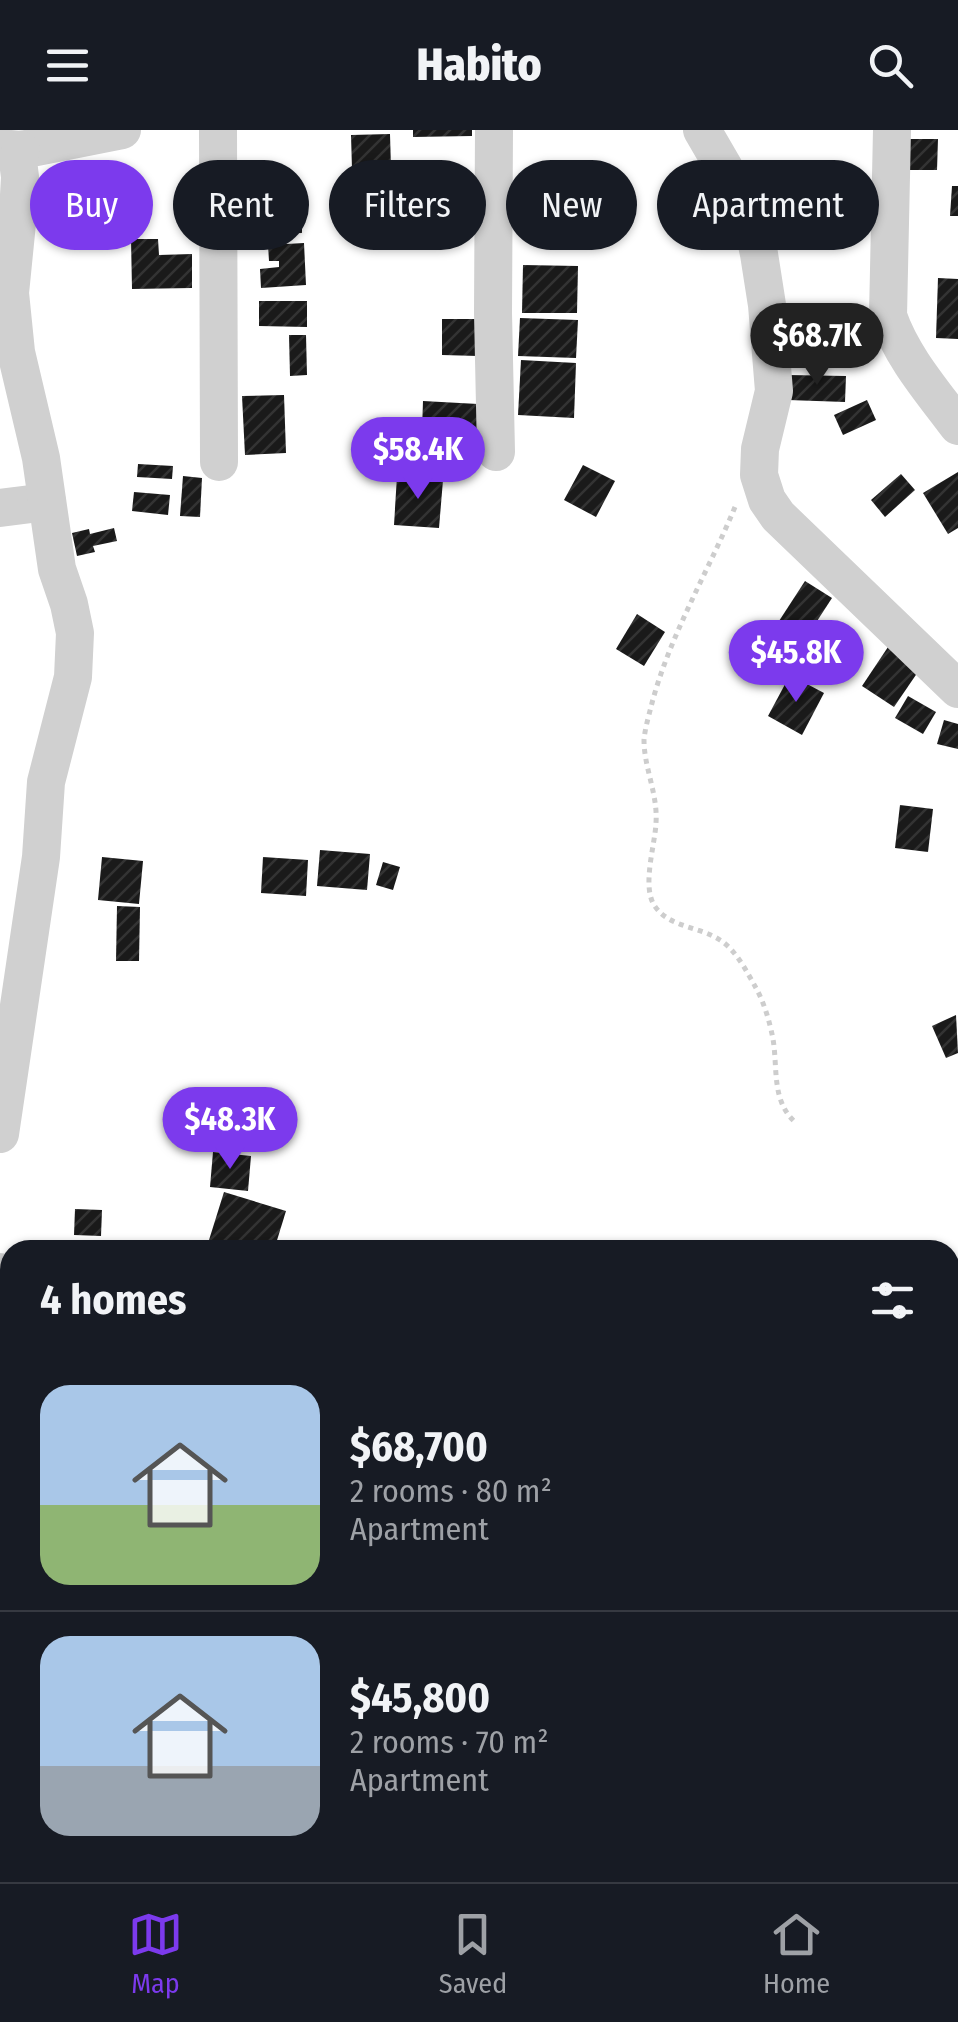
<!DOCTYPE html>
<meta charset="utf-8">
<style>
body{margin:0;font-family:"Fira Sans Condensed",sans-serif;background:#20242c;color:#f1f3f6;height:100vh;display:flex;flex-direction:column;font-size:38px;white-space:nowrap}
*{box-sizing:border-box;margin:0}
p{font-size:32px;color:#9ea1a6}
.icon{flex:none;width:55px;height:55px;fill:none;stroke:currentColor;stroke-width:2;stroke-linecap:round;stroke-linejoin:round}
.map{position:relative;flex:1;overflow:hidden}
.sheet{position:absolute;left:0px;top:1110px;width:960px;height:642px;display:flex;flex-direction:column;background:#171b24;border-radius:30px 30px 0 0;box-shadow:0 2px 8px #0004}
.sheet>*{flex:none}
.top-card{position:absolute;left:30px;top:30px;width:900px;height:90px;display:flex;gap:20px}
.price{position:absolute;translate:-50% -85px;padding:0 22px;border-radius:35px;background:#7c3aed;color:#fff;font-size:32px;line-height:65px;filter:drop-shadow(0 2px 5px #0008)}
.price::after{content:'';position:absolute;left:50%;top:60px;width:30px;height:22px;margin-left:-15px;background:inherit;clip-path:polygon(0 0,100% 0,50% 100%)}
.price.selected{background:#222;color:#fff}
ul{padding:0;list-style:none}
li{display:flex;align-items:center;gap:30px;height:250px;padding:0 40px}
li+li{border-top:2px solid #363941}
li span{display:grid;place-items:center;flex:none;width:280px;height:200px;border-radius:30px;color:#555}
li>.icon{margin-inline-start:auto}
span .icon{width:120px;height:120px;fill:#fffc;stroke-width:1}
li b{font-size:42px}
h2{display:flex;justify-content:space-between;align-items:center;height:120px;padding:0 40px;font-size:42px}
.chip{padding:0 35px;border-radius:45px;background:#171b24;box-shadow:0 2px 8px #0004;font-size:35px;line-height:90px}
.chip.selected{background:#7c3aed;color:#fff}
header{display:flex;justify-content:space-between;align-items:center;height:130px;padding:0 40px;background:#171b24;font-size:45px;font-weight:800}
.tabs{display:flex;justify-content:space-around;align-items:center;height:140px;border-top:2px solid #363941;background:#171b24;font-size:28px;color:#9ea1a6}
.tabs a{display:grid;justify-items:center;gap:5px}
.tabs .selected{color:#7c3aed}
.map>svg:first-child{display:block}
.building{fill:url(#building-hatch)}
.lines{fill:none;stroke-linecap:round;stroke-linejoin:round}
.path{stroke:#cdcdcd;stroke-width:5;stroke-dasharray:5 5;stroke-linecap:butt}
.minor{stroke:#d0d0d0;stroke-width:38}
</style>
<header><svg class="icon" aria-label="menu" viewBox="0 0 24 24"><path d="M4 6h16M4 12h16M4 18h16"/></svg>Habito<svg class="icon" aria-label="search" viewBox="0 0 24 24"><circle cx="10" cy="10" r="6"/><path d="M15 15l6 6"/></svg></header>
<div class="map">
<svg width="958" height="1752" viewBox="0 0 958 1752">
<defs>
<pattern id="building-hatch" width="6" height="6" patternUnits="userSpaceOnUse" patternTransform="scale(2.5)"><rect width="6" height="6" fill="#1a1a1a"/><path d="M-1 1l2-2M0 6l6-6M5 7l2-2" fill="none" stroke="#333"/></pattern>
</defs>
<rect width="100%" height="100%" fill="#fff"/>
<g class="building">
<path d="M413,0H472V6L413,7Z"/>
<path d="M390,4L391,38L352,39L351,5Z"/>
<path d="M910,9H938L937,40H908Z"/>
<path d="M360,48L409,51L407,87L358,84Z"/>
<path d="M952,56H958V86H950Z"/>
<path d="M302,67V103L234,106L233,84H248L247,68Z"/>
<path d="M131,109H158L159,125L192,124V158L132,159Z"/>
<path d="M304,113L306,155L261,158L260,139L279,137V131H269L268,115Z"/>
<path d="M523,135L578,136L577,183H522Z"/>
<path d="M938,148L958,149V209L936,208Z"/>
<path d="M259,171H307V197L259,196Z"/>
<path d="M520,188L578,190L576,228L518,226Z"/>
<path d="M442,189H479L478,226L442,225Z"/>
<path d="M289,205H306L307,245L290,246Z"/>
<path d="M521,230L576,233L574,288L518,285Z"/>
<path d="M788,245L846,246L845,272L788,270Z"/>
<path d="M284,265L286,323L245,325L242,266Z"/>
<path d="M867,270L876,290L843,305L834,285Z"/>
<path d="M423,271L478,274L476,330L421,328Z"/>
<path d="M138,334L173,336L172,349L137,347Z"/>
<path d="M583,335L615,351L596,387L564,370Z"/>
<path d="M958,342V398L948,404L923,363Z"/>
<path d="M901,344L915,360L885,387L871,370Z"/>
<path d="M183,346L202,348L200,387L180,386Z"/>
<path d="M397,346L443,350L439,398L394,395Z"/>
<path d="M134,362L170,365L168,385L132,381Z"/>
<path d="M114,398L117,411L93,416L95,422L77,426L72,403L89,399L90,404Z"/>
<path d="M805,451L832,468L795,525L768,508Z"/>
<path d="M637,484L665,502L644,536L616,519Z"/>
<path d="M890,514L922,536L894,577L862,556Z"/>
<path d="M790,545L824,563L802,605L768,586Z"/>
<path d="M908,566L936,582L923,604L895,588Z"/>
<path d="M944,590L958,594V619L937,614Z"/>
<path d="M900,675L933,679L928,722L895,718Z"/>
<path d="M320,720L370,724L367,760L317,756Z"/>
<path d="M102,727L143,731L139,774L98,770Z"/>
<path d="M263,727L308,730L306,766L261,763Z"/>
<path d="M383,732L400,737L393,760L376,755Z"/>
<path d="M117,776L140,777L139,831H116Z"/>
<path d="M956,885L958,923L946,928L932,896Z"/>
<path d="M213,1022L251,1026L248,1061L210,1057Z"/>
<path d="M224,1062L286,1081L274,1120H242L209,1110Z"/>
<path d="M75,1079L102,1080L101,1106L74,1105Z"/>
</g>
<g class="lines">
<g class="path">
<path d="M804,233L852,224L866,217"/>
<path d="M735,377C708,442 670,505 652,573C649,585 645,598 644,610C644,638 658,664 656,693C655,715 642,755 654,775C669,798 699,796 720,810C736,820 747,842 756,858C764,872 770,893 773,909C778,939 771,971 796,993"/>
</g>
<g class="minor">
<path d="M218,0L219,332"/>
<path d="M494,0L493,183L496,322"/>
<path d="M702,0L738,62L753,96L759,124L767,175L774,261L760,319L759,345L767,370L778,386L958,559"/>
<path d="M892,0L888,186C902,227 932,261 958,296"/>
<path d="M0,18L21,20L122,0"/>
<path d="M0,378L47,372"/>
<path d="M0,1004L41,727L46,652L73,547L75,503L69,474L57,439L41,328L16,222L10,163L18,83L20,47L18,31L21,20"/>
<path d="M0,1142L9,1190"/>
</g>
</g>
</svg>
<b class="price selected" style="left:817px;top:258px">$68.7K</b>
<b class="price" style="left:418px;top:372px">$58.4K</b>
<b class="price" style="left:796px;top:575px">$45.8K</b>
<b class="price" style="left:230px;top:1042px">$48.3K</b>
<div class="top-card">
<a class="chip selected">Buy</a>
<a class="chip">Rent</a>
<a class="chip">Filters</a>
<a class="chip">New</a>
<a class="chip">Apartment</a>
</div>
<section class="sheet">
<h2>4 homes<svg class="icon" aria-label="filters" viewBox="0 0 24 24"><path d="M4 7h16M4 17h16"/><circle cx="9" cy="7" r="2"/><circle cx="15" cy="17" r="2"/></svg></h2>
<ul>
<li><span style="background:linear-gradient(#a9c7e8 60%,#8fb573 0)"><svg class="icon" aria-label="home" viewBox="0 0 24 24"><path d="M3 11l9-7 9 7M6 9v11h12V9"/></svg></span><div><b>$68,700</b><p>2 rooms · 80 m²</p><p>Apartment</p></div></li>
<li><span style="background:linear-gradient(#a9c7e8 65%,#9aa5b1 0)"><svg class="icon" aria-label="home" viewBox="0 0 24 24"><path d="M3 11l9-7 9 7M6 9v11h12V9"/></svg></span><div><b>$45,800</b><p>2 rooms · 70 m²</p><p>Apartment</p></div></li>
</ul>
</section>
</div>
<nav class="tabs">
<a class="selected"><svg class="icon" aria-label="map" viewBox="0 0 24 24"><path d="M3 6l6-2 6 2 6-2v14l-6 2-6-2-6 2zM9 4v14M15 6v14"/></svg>Map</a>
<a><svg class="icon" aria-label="saved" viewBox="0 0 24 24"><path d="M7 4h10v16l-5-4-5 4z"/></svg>Saved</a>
<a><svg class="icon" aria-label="home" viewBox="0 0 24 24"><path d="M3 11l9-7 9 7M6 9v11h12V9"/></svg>Home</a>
</nav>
